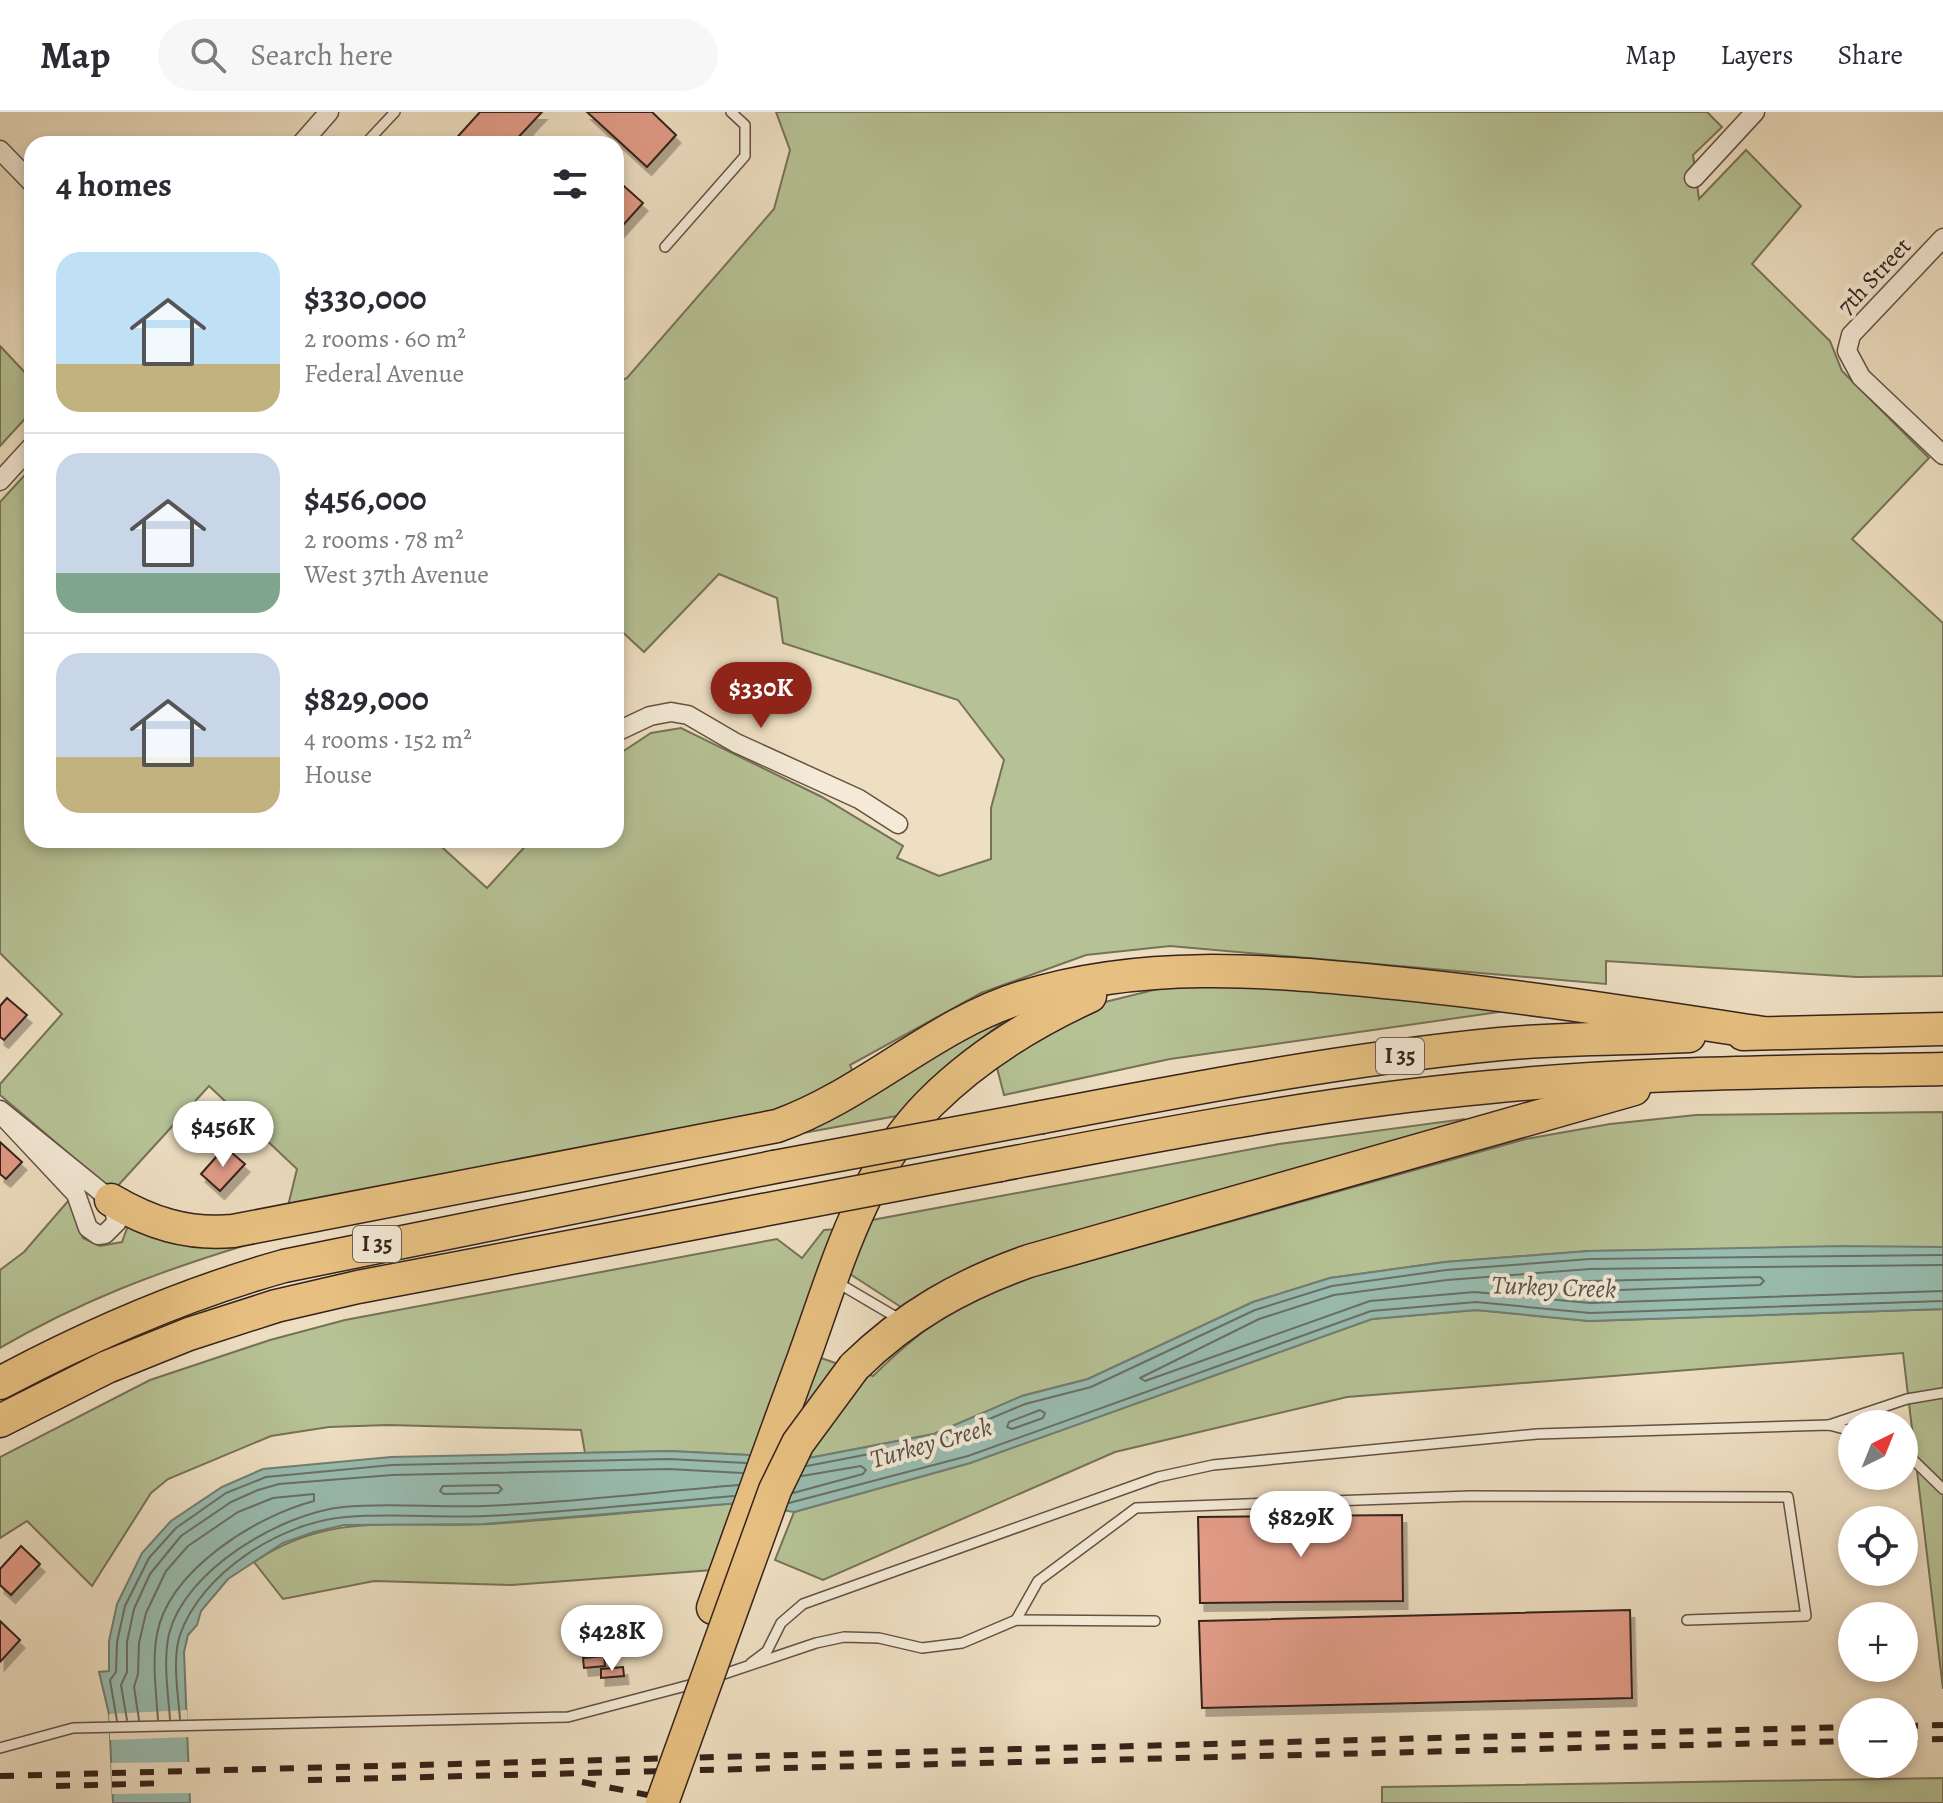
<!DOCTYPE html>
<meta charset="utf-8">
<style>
body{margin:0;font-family:Alegreya,serif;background:#f7f7f7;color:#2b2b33;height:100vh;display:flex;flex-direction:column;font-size:30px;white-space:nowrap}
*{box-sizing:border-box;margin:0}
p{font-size:26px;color:#7c7c81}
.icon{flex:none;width:44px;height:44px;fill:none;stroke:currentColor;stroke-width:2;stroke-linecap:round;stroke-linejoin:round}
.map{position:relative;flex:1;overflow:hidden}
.sheet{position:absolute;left:24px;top:24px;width:600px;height:712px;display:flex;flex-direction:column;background:#fff;border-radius:24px;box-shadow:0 4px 12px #0003}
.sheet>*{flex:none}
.needle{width:52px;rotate:43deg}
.fabs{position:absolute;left:1838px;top:1298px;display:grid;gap:16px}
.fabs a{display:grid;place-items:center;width:80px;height:80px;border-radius:50%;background:#fff;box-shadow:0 4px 12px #0003;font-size:40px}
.price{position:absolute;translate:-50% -68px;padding:0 18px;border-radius:28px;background:#fff;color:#222;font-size:26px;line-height:52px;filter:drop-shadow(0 2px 4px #0008)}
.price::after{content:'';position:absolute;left:50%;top:48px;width:24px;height:18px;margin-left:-12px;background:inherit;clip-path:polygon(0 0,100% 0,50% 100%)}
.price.active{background:#8f2418;color:#fff}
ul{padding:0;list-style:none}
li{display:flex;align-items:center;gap:24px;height:200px;padding:0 32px}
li+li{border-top:2px solid #e1e1e2}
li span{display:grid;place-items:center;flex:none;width:224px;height:160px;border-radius:24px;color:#555}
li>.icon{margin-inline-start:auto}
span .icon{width:96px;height:96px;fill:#fffc;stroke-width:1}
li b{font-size:34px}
h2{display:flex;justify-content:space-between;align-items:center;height:96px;padding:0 32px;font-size:34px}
header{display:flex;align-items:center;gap:48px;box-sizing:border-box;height:112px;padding:0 40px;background:#fff;border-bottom:2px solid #e1e1e2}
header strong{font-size:38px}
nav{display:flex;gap:44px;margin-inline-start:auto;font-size:28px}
.search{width:560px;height:72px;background:#f7f7f7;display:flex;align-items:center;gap:20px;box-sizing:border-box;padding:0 28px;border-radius:44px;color:#7c7c81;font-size:30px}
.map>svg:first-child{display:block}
.green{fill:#b6c295;stroke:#767258;stroke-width:2}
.water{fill:#99bdb1;stroke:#717f75;stroke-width:2}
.pier{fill:#eedfc2}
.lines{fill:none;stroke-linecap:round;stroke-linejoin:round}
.shore{stroke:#687066;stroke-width:2}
.building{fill:#e29c88;stroke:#36221a;stroke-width:2;filter:url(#shadow)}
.lane-casing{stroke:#645144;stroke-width:12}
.street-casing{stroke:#645144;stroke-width:21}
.highway-casing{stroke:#36221a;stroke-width:35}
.lane{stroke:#f4ead7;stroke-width:9}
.street{stroke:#f4ead7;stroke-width:18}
.highway{stroke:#e7c081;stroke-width:32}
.rail{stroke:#36221a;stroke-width:6;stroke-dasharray:14 14;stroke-linecap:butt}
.highway-bridge-casing{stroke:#36221a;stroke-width:35;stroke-linecap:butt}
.highway-bridge{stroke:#e7c081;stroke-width:32}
.labels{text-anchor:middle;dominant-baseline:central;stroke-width:8;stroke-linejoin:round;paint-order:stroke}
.shield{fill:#f4ead7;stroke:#6f5e53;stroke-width:2}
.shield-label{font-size:22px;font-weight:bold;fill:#36221a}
.street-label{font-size:24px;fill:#36221a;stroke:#f4ead7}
.water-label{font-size:26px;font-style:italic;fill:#545047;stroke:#f4ead7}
</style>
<header>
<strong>Map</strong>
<div class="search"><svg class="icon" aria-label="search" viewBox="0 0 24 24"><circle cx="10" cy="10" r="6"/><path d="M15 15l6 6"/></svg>Search here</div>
<nav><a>Map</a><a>Layers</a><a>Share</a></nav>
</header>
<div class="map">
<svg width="1943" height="1691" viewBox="0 0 1943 1691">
<defs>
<filter id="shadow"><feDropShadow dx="4.5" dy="8" stdDeviation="0" flood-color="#0004"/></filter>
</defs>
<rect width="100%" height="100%" fill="#eedfc2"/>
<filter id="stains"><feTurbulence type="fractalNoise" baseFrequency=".0025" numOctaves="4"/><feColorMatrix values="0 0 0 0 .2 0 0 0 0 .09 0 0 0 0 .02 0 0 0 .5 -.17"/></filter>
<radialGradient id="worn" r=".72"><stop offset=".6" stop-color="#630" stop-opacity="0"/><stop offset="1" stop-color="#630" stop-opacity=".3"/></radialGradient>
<g class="green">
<path d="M776,0H1707L1722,15L1693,43L1699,87L1746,38L1801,94L1752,152L1830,229L1842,259L1929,346L1852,427L1943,511V864L1857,865L1606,849V872L1170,834L1086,843L981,881L850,953L853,960L815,984L779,997L288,1094L297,1057L209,974L113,1079L0,983V972L62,902L0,841V390L32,355V728H434L487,776L531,728H616V644L651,621L681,616L822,685L903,734L897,746L939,764L991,747V696L1004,648L958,588L783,531L777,486L719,462L644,540L616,514V271L627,266L774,97L790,38Z"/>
<path d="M0,234L32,268V299L0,334Z"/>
<path d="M1186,870L1497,890L1499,900L1170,947L1004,983L995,948L1101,891Z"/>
<path d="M1018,899L962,941L902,1003L792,1023L857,983Z"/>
<path d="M1943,1000V1135L1589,1139L1445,1150L1330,1166L1253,1190L1088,1267L1022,1284L934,1322L809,1346L669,1339L585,1341L581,1318L388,1313L329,1315L271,1324L168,1367L151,1381L92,1474L27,1409L0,1426V1345L150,1268L270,1228L345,1208L777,1127L802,1146L824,1118L838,1117L792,1236L873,1264C919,1219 951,1196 1010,1171L1526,1027L1610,1012L1696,1003Z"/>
<path d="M1464,1007L1466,1016L904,1197L850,1162V1155L867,1109L1279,1032Z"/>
<path d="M69,1088L83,1126L100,1134L122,1130L130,1108L244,1127L246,1133C158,1160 80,1189 0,1236V1158L24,1140Z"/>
<path d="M1943,1197V1577L1903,1241L1347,1285L1115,1340L823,1468L775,1448L794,1400L970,1351L1372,1207L1476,1198L1589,1209Z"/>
<path d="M739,1391L713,1458L512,1473L374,1469L283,1487L254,1450C333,1397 401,1417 490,1412C573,1406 656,1398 739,1391Z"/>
<path d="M1943,1666V1691H1382V1675Z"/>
</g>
<path class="water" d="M1842,1134L1943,1135V1197L1589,1209L1476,1198L1372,1207L970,1351L794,1400L739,1391L484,1412L344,1413L314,1420L283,1431L228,1467L201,1499L197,1513L188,1523L184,1540L190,1691H113L109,1602L99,1560L109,1559V1529L117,1492L142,1441L171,1409L222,1375L263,1357L391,1345L669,1339L809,1346L934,1322L1022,1284L1088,1267L1253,1190L1330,1166L1445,1150L1589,1139Z"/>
<g class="pier">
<path d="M187,1598L189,1625L110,1628L109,1602Z"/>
<path d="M190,1650L191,1681L112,1682L111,1651Z"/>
</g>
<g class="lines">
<g class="shore">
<path d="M1943,1153L1590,1157L1447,1168L1334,1183L1259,1207L1140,1266L1145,1269L1370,1189L1475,1180L1590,1191L1943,1179"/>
<path d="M1760,1165L1764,1169L1760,1173L1590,1179L1574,1174L1577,1170L1591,1169Z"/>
<path d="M1040,1298L1045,1301L1043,1306L1012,1317L1007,1315L1009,1310Z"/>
<path d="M807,1354L937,1329L1025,1292L1091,1275L1255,1198L1332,1174L1446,1158L1590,1147L1943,1143"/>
<path d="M498,1373L502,1377L498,1381L444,1382L440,1379L443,1374Z"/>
<path d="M793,1381L863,1362L866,1358L861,1354L802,1364"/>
<path d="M789,1391L968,1344L1371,1199L1476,1190L1590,1201L1943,1189"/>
<path d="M170,1607C168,1581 163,1548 169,1522C185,1458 280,1402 343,1395C389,1390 437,1396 483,1394C568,1391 653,1380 738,1373"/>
<path d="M180,1607C178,1582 172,1546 180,1523C201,1461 281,1410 346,1405C392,1401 439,1406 486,1404C569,1400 651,1391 734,1384"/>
<path d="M127,1608L121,1573L127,1560V1530L134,1497L150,1462L181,1424L231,1390L258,1378L279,1372L392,1363L669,1357L742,1361"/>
<path d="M139,1608L134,1575L138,1562L139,1531L146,1501L166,1459L188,1434L238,1400L273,1386L314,1382V1389C256,1404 169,1458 157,1522C152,1549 156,1580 158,1608"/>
<path d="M117,1609L110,1568L116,1560L117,1530L125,1494L149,1446L176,1416L226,1381L266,1365L392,1353L669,1347L746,1351"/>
</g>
</g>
<g class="building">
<path d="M480,0H542L512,32H451Z"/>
<path d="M587,0H652L676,23L647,55Z"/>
<path d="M616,67L643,91L616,121Z"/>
<path d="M7,886L27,903L4,928L0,925V894Z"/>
<path d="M0,1030L22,1050L6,1067L0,1062Z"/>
<path d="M225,1035L245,1052L220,1079L201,1062Z"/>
<path d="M1402,1403L1403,1489L1200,1491L1198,1405Z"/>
<path d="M21,1434L40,1452L11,1483L0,1473V1457Z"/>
<path d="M1630,1498L1632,1586L1202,1596L1199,1509Z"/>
<path d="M0,1509L20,1528L0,1550Z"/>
<path d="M604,1544L605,1554L584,1556L583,1546Z"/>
<path d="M623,1555L624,1564L601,1566V1557Z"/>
</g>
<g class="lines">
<defs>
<g id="lane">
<path d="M365,32L395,0"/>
<path d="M665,135L745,44V13L731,0"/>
<path d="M838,1171L901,1208"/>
<path d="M1829,1313L1907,1287L1943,1281"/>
<path d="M1904,1339L1943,1377"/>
<path d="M1016,1508L1038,1469L1136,1396L1470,1384L1788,1385L1806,1504L1687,1508"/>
<path d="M751,1551L767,1539L781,1511L803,1492L1158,1365L1213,1353L1537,1322L1829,1313L1852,1319"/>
<path d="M715,1565L816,1531L844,1525L879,1526L922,1536L962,1531L1016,1508L1155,1509"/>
<path d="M0,1636L73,1616L568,1605L697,1571"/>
</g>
<g id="street">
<path d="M301,32L329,0"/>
<path d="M0,38L32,71"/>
<path d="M1694,66L1755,0"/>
<path d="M1943,126L1851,223L1847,239L1861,265L1943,343"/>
<path d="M0,369L32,334"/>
<path d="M616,620L650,604L671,600L688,603L736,631L859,687L898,712"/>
<path d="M0,998L111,1088L117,1110L105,1122L98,1123L88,1116L76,1082L0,1001"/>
</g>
<g id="highway">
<path d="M1743,922L1943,917"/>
<path d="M1042,1005C1194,976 1346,947 1500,932C1562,926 1626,927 1689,924"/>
<path d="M1000,1053C1163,1022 1325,990 1490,975C1640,960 1792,960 1943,957"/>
<path d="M111,1088C150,1111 187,1123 233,1119L777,1014C865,983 934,912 1023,885C1142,848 1263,858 1384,870C1511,882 1637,902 1763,921"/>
<path d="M854,1255C906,1204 961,1173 1029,1149L1634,977"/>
<path d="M0,1271C92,1222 184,1182 284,1154L774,1055"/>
<path d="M0,1309L107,1255L189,1222L276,1194L358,1175L732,1104"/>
<path d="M713,1496C743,1412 773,1328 804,1245C836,1157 862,1059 930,991C977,944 1031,911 1090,884"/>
</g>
</defs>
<use href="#lane" class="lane-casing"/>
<use href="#street" class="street-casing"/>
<use href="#highway" class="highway-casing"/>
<use href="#lane" class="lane"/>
<use href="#street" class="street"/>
<use href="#highway" class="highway"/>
<g class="rail">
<path d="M1904,1614L1943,1613"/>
<path d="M1904,1628L1943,1627"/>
<path d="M0,1664L1852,1615"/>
<path d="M308,1668L1852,1629"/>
<path d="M582,1670L688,1691"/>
<path d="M56,1674L168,1671"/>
</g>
<defs>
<g id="highway-bridge">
<path d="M774,1055L1042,1005"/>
<path d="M732,1104L1000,1053"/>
<path d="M662,1691L775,1378L798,1331L854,1255"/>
</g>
</defs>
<use href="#highway-bridge" class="highway-bridge-casing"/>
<use href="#highway-bridge" class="highway-bridge"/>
</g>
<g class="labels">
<g class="shield">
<rect x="1376" y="926" width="48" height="36" rx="6"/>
<rect x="353" y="1114" width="48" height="36" rx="6"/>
</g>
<g class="shield-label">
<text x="1400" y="944">I 35</text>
<text x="377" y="1132">I 35</text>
</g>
<g class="street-label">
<text transform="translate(1874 164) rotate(-47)">7th Street</text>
</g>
<g class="water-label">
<text transform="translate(1554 1175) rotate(2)">Turkey Creek</text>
<text transform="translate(931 1331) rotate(-16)">Turkey Creek</text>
</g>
</g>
<rect width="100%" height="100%" filter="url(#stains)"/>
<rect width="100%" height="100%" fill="url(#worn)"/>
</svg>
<div class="fabs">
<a><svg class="needle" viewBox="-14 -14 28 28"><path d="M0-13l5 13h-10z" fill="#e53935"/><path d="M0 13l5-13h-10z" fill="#7c7c81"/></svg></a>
<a><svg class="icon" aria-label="locate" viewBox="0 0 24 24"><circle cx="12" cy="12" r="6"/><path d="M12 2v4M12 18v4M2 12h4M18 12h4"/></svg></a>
<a>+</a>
<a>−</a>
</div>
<b class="price active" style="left:761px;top:618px">$330K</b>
<b class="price" style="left:223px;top:1057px">$456K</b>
<b class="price" style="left:1301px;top:1447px">$829K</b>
<b class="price" style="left:612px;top:1561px">$428K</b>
<section class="sheet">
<h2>4 homes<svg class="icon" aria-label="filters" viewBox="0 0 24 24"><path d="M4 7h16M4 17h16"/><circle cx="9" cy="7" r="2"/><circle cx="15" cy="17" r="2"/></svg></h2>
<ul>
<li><span style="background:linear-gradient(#bfe0f5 70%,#c2b280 0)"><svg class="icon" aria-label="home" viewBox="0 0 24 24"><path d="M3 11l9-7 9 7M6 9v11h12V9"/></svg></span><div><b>$330,000</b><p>2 rooms · 60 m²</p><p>Federal Avenue</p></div></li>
<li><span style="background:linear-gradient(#c9d6e8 75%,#7fa58c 0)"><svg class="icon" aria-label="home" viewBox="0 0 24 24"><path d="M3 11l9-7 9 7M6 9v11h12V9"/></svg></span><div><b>$456,000</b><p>2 rooms · 78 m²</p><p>West 37th Avenue</p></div></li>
<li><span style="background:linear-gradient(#c9d6e8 65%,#c2b280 0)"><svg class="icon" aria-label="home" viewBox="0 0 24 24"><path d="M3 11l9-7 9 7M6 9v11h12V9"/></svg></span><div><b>$829,000</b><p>4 rooms · 152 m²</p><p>House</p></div></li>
</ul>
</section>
</div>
